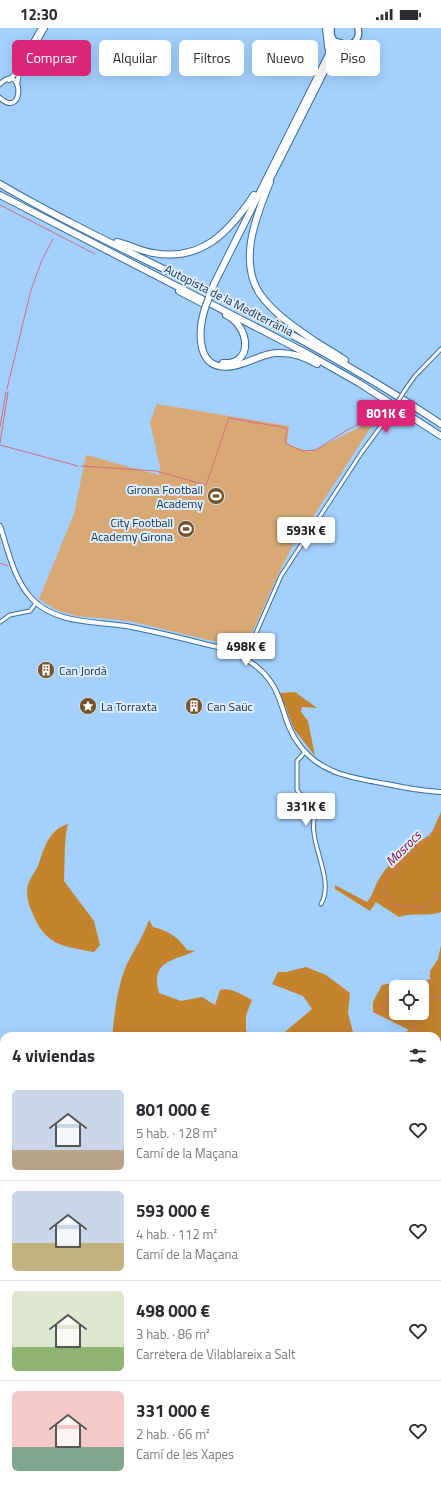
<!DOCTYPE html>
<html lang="es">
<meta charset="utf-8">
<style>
body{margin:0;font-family:"Titillium Web",sans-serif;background:#f2f2f3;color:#2b2b33;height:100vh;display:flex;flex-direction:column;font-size:15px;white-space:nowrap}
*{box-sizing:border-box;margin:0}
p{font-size:13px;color:#7c7c81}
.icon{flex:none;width:22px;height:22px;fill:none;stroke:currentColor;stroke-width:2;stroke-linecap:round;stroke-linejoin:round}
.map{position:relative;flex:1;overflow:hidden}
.drawer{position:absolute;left:0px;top:1004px;width:441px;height:456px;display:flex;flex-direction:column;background:#fff;border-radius:12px 12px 0 0;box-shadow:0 4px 16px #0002}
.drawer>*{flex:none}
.guide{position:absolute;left:12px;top:12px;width:417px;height:36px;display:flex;gap:8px}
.tools{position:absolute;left:389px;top:952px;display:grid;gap:8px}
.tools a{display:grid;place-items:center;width:40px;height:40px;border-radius:6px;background:#fff;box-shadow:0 4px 16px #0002;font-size:20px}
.price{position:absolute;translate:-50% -34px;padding:0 9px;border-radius:4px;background:#fff;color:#222;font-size:13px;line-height:26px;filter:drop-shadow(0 1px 2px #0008)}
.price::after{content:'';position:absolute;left:50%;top:24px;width:12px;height:9px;margin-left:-6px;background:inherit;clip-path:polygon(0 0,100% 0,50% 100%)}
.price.selected{background:#db2777;color:#fff}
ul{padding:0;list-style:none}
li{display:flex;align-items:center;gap:12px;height:100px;padding:0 12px}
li+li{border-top:1px solid #e1e1e2}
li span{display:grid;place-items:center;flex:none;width:112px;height:80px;border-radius:6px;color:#555}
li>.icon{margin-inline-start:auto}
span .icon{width:48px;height:48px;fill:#fffc;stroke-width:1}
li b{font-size:17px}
h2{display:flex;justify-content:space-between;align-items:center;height:48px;padding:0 12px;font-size:17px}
.tag{padding:0 14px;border-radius:6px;background:#fff;box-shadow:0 4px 16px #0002;font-size:14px;line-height:36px}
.tag.selected{background:#db2777;color:#fff}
.status{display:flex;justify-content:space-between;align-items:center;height:28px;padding:0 20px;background:#fff;direction:ltr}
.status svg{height:11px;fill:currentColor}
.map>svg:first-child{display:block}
.green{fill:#d8a975}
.forest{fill:#c5832e;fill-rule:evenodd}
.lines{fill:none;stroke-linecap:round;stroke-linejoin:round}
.stream{stroke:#d16e81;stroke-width:1}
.minor-casing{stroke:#376d9f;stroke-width:5}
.tertiary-casing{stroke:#376d9f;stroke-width:6}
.primary-casing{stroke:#376d9f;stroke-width:7}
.trunk-casing{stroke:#376d9f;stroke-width:8}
.motorway-casing{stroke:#376d9f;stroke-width:8}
.minor{stroke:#fff;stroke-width:3}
.tertiary{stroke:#fff;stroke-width:4}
.primary{stroke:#fff;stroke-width:5}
.trunk{stroke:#fff;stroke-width:5.5}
.motorway{stroke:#fff;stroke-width:6}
.minor-bridge-casing{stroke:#376d9f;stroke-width:5;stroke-linecap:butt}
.motorway-bridge-casing{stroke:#376d9f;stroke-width:8;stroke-linecap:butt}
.minor-bridge{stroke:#fff;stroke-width:3}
.motorway-bridge{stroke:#fff;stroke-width:6}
.labels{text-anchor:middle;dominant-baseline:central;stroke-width:4;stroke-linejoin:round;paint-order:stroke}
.street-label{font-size:12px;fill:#142b40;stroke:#def}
.poi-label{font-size:12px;fill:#142b40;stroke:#def;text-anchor:start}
.water-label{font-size:13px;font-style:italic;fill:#8b0f3a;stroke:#def}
</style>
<div class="status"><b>12:30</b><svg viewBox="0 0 49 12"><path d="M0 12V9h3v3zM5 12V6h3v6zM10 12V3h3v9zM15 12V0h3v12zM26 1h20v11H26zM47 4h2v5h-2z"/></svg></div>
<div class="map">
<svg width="441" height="1460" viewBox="0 0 441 1460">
<rect width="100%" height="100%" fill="#a3d0fc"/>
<path class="green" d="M157,376L289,398L287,416L310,424L376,391L313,489L295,513L277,549L243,625L225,616L129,593L77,588L56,582L39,571L74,486L86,427L159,447L160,439L150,394Z"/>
<g class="forest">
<path d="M295,664L317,680L302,679L301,684L308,693L315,728L294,701L280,665Z"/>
<path d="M441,784V884C427,889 413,884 399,889L376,874L370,883L335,861V857L367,874C374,865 373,862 378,853C389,833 410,816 430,808Z"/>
<path d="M68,796C64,809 65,838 64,853L94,893L100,917L94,924C61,918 45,917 32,884C28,876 25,863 29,854C31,848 37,842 39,835C45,818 49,802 68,796Z"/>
<path d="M149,892L153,899C169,903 178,909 187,922L195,923C173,933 150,933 159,965L181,973L202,969L215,977L220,962C231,959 242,967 252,972L246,987V1003L255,1008H112C115,984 117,958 127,936C135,920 143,909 149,892Z"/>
<path d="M441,917V1164H437V1008H398L409,1002L373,984V974L382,957L401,953L423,954L430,951V943L438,931ZM396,959H422V985H396Z"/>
<path d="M306,939L326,947L350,965L348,985L354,1008H280L312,981L303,968L272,956L278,944H286Z"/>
<path d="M4,1042V1089H0V1046Z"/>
<path d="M0,1269H2L0,1274L3,1277L2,1291L4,1292V1378L0,1381L4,1392V1456H216L208,1460H165L162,1458L160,1460H0Z"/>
<path d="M437,1297L441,1301V1362H437Z"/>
<path d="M441,1427V1460H419L420,1456H437V1434Z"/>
</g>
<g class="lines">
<g class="stream">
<path d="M0,177L95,226"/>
<path d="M7,361L31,262L42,232L53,211"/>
<path d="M0,399L6,364"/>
<path d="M0,415L8,364"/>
<path d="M0,417L78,438"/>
<path d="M81,438L156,443L206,457L229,390L287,400L285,415L302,423L316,422L347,402L377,387L378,385"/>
<path d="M0,535L8,538"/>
<path d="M441,795L389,848L383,863L392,876L425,880L441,865"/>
<path d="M396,967L387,968L381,980L407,989L416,999V1003L408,1008"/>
<path d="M422,967L441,970"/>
<path d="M0,1426L4,1425"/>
</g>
<defs>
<g id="minor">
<path d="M405,362L415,348L441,321"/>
<path d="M0,594L10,587L30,583L36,575"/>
<path d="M245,630L281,548L362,424L390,386"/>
<path d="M305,724L297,733V762L300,766L315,774C316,784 312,795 314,805C316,826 333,856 321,876"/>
<path d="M437,1210L441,1207"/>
<path d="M262,1456L265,1460"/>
<path d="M324,1456L326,1460"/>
<path d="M247,1460L255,1456"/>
<path d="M335,1460V1456"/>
</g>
<g id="tertiary">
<path d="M9,52L14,47L41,0"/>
<path d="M0,56C24,33 25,92 0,70"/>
<path d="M17,56L19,46L45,0"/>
<path d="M0,498C8,522 14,552 32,571C56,596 94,593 126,598C159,604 192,613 225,621C249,631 270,644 279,670C285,686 288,702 298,715C319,746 353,750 387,756C405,760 423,763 441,764"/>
</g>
<g id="primary">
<path d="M437,1406L441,1403"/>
<path d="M355,1460L361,1456"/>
</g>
<g id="trunk">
<path d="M331,0V7L334,13L344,16"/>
<path d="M335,27C342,16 362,19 358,0"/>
</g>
<g id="motorway">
<path d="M326,0L328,19"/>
<path d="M270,154C256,188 238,233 260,266C274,286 297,301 316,314C326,320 336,326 345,332"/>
<path d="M0,156C65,194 134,226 202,260C284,301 364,345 441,396"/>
<path d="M267,157L334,24L340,16"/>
<path d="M0,167L308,326L359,355L441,408"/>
<path d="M117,214C129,217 141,223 153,225C202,234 229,204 254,167"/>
<path d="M214,256L329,26L332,10"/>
<path d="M179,263L202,275"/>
<path d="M205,280C198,303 195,345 233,338C248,336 261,326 276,325C292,324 304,329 317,336"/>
<path d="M223,335C255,337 249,297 226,287"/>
</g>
</defs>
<use href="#minor" class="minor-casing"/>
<use href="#tertiary" class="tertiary-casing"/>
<use href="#primary" class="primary-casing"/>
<use href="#trunk" class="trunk-casing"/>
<use href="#motorway" class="motorway-casing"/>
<use href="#minor" class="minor"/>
<use href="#tertiary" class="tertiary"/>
<use href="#primary" class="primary"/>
<use href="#trunk" class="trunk"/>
<use href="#motorway" class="motorway"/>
<defs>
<path id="minor-bridge" d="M390,386L405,362"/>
<path id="motorway-bridge" d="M205,280L214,256"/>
</defs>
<use href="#minor-bridge" class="minor-bridge-casing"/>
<use href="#motorway-bridge" class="motorway-bridge-casing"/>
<use href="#minor-bridge" class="minor-bridge"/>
<use href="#motorway-bridge" class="motorway-bridge"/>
</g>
<defs>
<symbol id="stadium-disc" viewBox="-11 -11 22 22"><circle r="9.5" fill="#77542c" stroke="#def"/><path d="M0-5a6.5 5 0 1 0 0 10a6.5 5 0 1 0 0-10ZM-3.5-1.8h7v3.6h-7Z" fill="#fff"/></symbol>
<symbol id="building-disc" viewBox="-11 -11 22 22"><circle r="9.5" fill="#77542c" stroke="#def"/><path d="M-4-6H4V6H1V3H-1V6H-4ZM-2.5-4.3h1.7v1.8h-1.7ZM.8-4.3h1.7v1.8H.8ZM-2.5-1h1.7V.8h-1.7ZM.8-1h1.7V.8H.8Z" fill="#fff"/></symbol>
<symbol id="sight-disc" viewBox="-11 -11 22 22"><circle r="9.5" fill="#77542c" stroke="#def"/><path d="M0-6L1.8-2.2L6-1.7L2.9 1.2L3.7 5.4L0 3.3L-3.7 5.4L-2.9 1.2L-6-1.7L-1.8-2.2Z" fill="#fff"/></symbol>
</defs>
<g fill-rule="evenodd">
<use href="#stadium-disc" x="206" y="458" width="20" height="20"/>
<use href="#stadium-disc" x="176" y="491" width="20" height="20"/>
<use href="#building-disc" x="36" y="632" width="20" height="20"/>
<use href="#sight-disc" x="78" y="668" width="20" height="20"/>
<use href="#building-disc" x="184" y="668" width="20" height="20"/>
</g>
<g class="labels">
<g class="street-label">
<text transform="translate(229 272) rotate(27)">Autopista de la Mediterrània</text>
</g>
<g class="poi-label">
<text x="203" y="461" text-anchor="end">Girona Football<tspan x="203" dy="14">Academy</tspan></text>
<text x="173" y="494" text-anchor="end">City Football<tspan x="173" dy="14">Academy Girona</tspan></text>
<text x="59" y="642">Can Jordà</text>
<text x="101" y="678">La Torraxta</text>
<text x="207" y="678">Can Saüc</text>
</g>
<g class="water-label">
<text transform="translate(403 820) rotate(-45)">Masrocs</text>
</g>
</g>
</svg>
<div class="tools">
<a><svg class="icon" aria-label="locate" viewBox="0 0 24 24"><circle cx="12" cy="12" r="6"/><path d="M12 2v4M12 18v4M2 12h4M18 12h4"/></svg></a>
</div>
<b class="price selected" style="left:386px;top:406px">801K €</b>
<b class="price" style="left:306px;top:523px">593K €</b>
<b class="price" style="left:246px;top:639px">498K €</b>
<b class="price" style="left:306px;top:799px">331K €</b>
<div class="guide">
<a class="tag selected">Comprar</a>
<a class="tag">Alquilar</a>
<a class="tag">Filtros</a>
<a class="tag">Nuevo</a>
<a class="tag">Piso</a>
</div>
<section class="drawer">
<h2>4 viviendas<svg class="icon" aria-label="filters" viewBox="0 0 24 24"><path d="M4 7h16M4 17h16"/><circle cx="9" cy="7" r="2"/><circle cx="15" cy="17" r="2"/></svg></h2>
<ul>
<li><span style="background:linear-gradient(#c9d6e8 75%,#b9a48a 0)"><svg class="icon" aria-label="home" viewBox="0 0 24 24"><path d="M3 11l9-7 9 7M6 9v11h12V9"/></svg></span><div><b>801 000 €</b><p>5 hab. · 128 m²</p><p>Camí de la Maçana</p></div><svg class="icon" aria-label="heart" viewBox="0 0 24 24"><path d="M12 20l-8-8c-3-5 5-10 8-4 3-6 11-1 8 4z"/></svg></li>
<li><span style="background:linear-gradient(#c9d6e8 65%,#c2b280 0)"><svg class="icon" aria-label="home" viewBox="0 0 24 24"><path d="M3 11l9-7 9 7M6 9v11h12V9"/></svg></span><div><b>593 000 €</b><p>4 hab. · 112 m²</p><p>Camí de la Maçana</p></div><svg class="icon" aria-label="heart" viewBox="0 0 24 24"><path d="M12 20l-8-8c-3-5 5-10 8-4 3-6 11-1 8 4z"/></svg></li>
<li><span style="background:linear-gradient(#dfe7d0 70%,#8fb573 0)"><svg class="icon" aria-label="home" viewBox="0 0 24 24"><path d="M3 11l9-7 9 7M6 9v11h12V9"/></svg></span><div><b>498 000 €</b><p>3 hab. · 86 m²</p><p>Carretera de Vilablareix a Salt</p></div><svg class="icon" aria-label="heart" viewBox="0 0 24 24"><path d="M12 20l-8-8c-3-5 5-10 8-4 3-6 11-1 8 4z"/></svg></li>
<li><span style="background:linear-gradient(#f6c9c9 70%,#7fa58c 0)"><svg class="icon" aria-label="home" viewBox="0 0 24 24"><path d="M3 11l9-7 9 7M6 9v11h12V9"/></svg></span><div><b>331 000 €</b><p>2 hab. · 66 m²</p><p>Camí de les Xapes</p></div><svg class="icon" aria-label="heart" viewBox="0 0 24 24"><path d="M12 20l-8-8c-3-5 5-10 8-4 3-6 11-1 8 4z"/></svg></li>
</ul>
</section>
</div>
